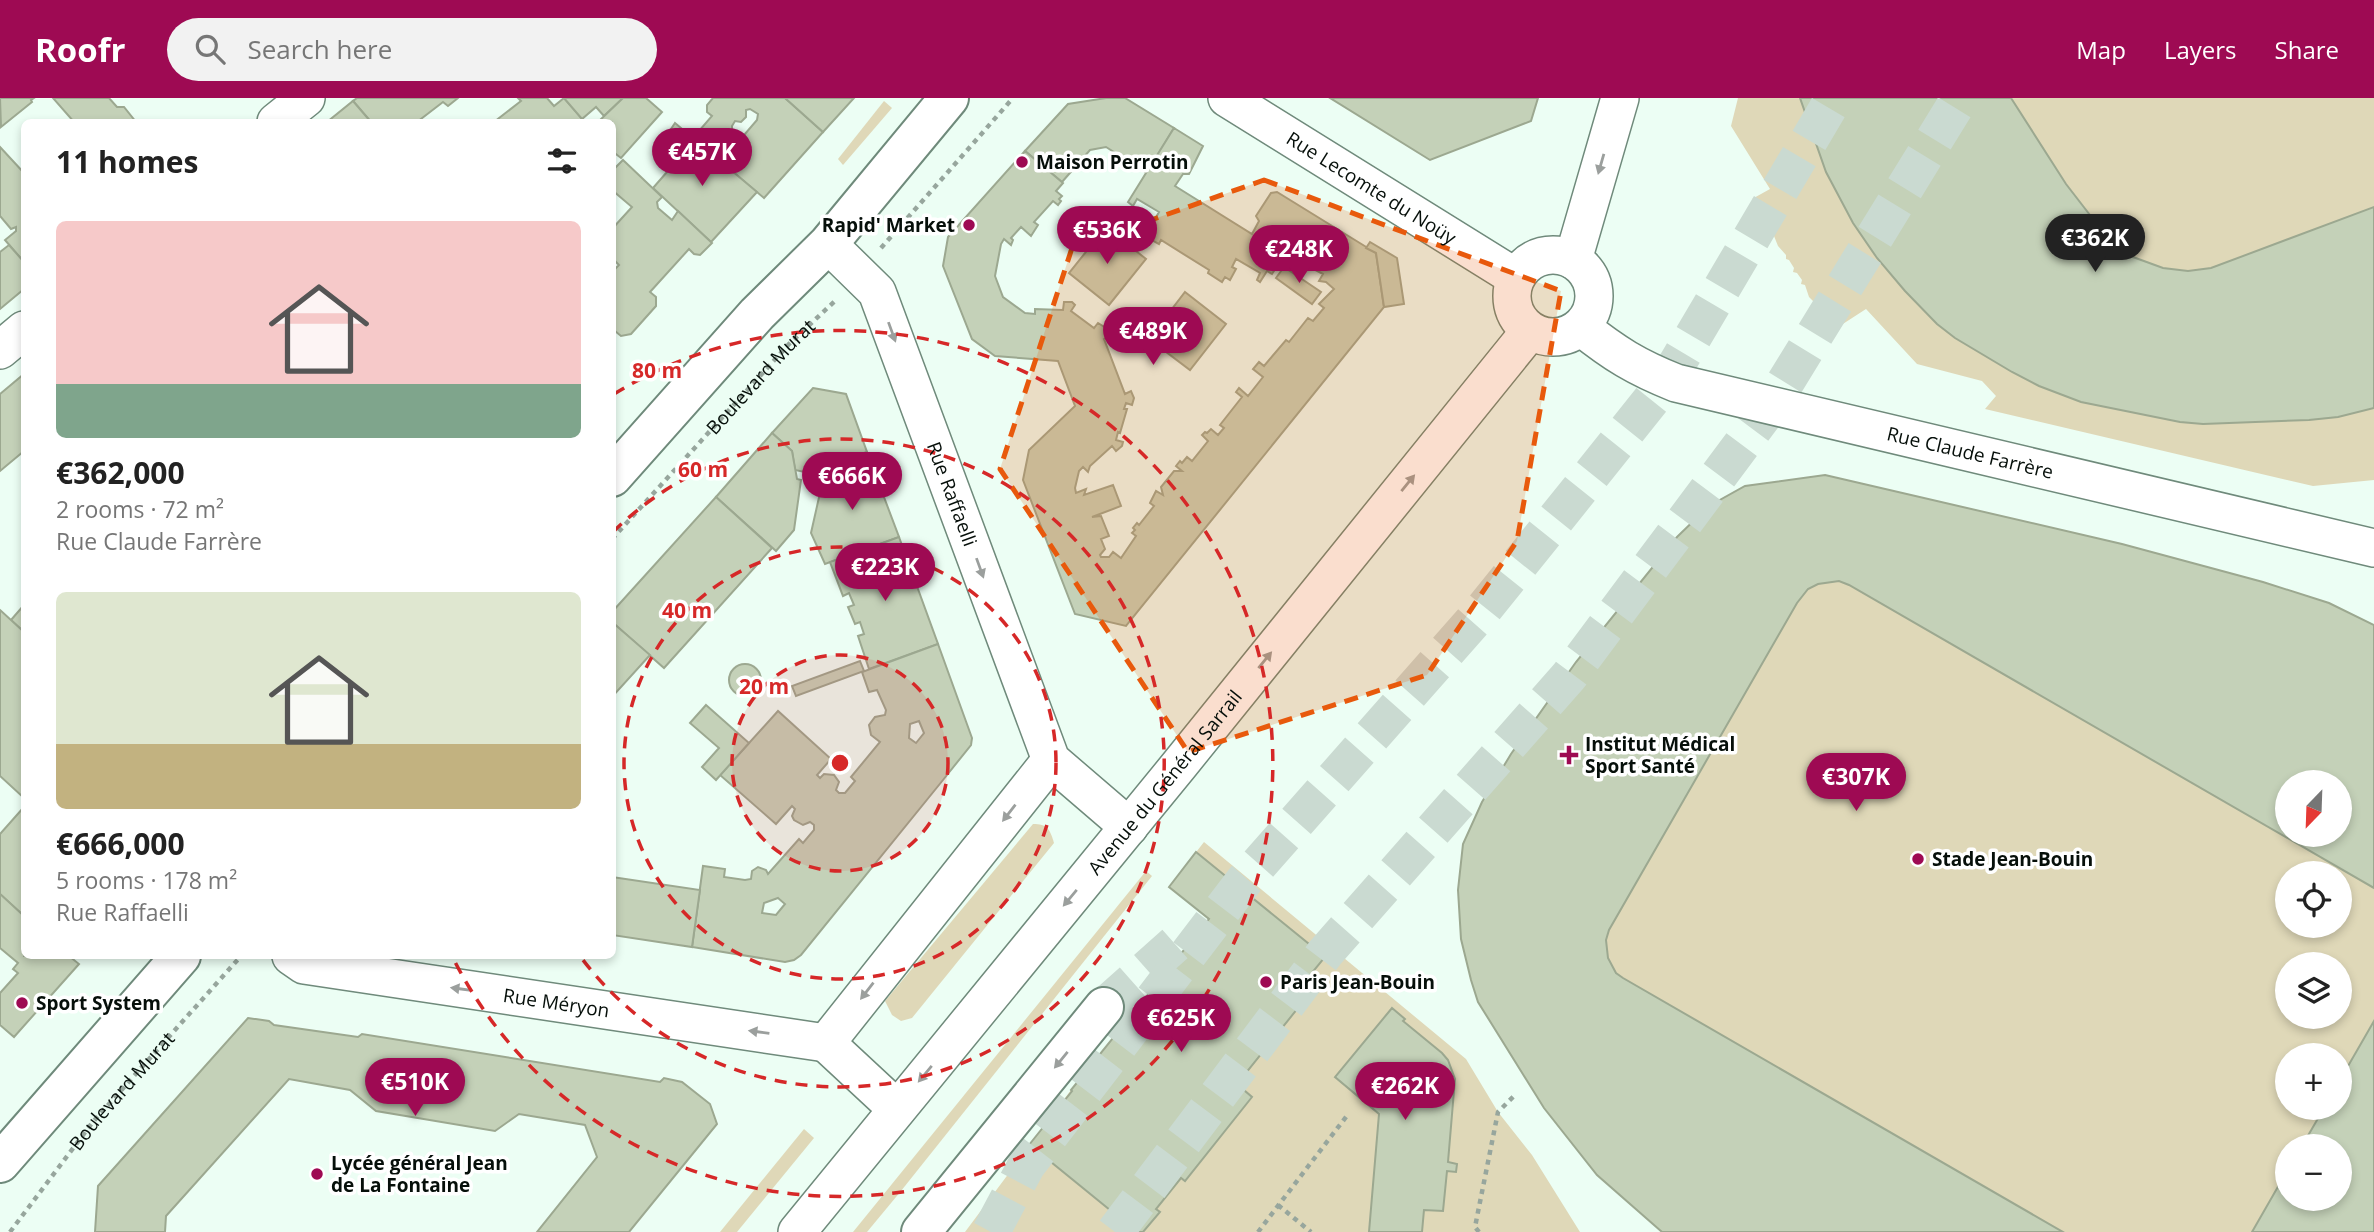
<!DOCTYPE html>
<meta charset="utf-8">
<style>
body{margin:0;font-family:"Open Sans",sans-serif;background:#f2f2f2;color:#222;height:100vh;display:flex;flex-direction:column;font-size:26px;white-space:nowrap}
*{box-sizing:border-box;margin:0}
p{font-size:23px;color:#767676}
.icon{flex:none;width:38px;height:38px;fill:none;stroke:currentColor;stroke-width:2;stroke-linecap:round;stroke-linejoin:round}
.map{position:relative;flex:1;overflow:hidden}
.sheet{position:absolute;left:21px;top:21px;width:595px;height:840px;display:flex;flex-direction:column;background:#fff;border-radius:10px;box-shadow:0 4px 10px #0003}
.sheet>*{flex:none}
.needle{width:46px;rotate:203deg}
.buttons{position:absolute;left:2275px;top:672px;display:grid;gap:14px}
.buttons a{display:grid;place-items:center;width:77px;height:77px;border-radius:50%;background:#fff;box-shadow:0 4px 10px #0003;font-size:35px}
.price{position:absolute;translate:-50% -60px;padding:0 16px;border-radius:24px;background:#9e0a53;color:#fff;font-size:23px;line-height:46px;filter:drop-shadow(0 2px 4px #0008)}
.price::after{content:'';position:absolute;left:50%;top:42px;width:21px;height:16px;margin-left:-10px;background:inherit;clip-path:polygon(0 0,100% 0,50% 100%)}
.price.current{background:#222;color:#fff}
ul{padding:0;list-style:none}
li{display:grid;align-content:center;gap:14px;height:371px;padding:0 35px}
li span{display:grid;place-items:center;height:217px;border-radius:10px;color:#555}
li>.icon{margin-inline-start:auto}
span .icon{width:126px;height:126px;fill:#fffc;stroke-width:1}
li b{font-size:30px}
h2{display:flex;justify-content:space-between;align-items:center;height:84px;padding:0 35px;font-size:30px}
header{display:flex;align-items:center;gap:42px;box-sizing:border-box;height:98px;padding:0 35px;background:#9e0a53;color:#fff}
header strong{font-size:33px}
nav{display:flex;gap:38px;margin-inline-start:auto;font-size:24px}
.search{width:490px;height:63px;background:#f2f2f2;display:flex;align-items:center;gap:18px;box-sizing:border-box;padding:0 24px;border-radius:38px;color:#767676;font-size:26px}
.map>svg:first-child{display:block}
.green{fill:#dfd8b8;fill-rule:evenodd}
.building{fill:#c4d1b8;stroke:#9ca890;stroke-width:2;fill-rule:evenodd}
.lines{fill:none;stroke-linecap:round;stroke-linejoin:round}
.highway-tunnel{stroke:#cadad1;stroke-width:38;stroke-dasharray:38 19;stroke-linecap:butt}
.street-casing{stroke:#6f8a7b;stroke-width:40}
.primary-casing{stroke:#6f8a7b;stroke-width:42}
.highway-casing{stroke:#6f8a7b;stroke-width:42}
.path{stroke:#97a69d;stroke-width:4.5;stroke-dasharray:5 5;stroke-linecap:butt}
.street{stroke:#fff;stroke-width:37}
.primary{stroke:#fff;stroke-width:38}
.highway{stroke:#fff;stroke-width:38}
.oneway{fill:#9b9f9d}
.marked{fill:#e8590c;fill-opacity:0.2;stroke:#e8590c;stroke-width:5;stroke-dasharray:14 9;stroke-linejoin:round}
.ring{fill:none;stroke:#d62828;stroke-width:3.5;stroke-dasharray:12 9}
.poi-dot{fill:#9e0a53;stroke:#fff;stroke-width:2.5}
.labels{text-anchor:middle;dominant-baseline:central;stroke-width:7;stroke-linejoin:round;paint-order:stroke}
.poi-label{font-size:19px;font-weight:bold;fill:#060f0a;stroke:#fff;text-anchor:start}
.street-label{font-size:19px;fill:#060f0a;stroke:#fff}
.centre{fill:#d62828;stroke:#fff;stroke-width:3.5}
.ring-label{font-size:21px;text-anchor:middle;font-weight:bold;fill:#d62828;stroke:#fff;stroke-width:7;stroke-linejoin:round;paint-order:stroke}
</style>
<header>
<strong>Roofr</strong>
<div class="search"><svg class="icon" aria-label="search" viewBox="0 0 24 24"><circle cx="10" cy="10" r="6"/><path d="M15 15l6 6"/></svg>Search here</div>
<nav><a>Map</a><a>Layers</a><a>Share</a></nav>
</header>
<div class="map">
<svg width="2374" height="1134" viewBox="0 0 2374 1134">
<rect width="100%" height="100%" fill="#ecfef4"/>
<g class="green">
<path d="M1738,0H2374V382L2313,388L1985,311L1996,298L1982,283L1917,266L1866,211L1832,233L1820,212L1816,211L1817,207L1809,199L1805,187L1801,186L1802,182L1797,175L1793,174L1794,170L1789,162L1786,161V157L1778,148L1774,138L1770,137C1771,131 1768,126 1763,124V120L1752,101L1770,91L1731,28Z"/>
<path d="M884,3L892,10L843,67L838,61Z"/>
<path d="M1825,377L2122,446L2263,484L2329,505L2374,527V1134H1662L1597,1077L1544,1010L1478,904L1461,841L1458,792L1463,746L1482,704L1511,656L1576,564L1677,439L1709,408L1745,388ZM2287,684H2340V737H2287ZM2287,775H2340V828H2287ZM2287,866H2340V919H2287ZM2287,957H2340V1010H2287ZM2287,1048H2340V1101H2287Z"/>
<path d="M1033,726C1047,726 1050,731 1054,745L912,920L901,923L892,917L885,903Z"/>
<path d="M1204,744L1466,961L1498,1014L1532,1057L1580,1134H965L1071,992L1209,822L1169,789Z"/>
<path d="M1146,773L1152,778L901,1093L867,1134H853Z"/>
<path d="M804,1031L814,1040L737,1134H720Z"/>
</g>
<g class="building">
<path d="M0,0H34L31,2L32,4L1,29Z"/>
<path d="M53,0H109L117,9H124L136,24H74Z"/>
<path d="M357,0H458L448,8L443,4L417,24H395L394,23L391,24H371L353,3Z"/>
<path d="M518,0H547L554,8L564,0L585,24H494L521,3Z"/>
<path d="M564,0H623L604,18L596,9L582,21Z"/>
<path d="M623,0H646L662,14L621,60L612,53V24H598Z"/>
<path d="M713,0H785L823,34L764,100L693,40L712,18L707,14V7ZM750,11L758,16L757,22L745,36L737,37L732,32V28L735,23L741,24L746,19V12Z"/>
<path d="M785,0H854L823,34Z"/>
<path d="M1106,0H1125L1174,30L1147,75L1106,49L1090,52L1062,84L1025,53L1068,6Z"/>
<path d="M1330,0H1538L1531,23L1430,62Z"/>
<path d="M1800,0H2011L2066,86L2107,139L2133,159L2163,170L2188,173L2211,170L2374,109V310L2338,319L2309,322L2203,326L2180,324L2081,304L2039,288L2012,274L1955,240L1937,226L1905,193L1877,160L1853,125L1826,74Z"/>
<path d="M353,3L371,24H327Z"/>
<path d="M675,25L757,94L711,144L653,90L667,74L656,63L666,52L678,63L692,47L671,31Z"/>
<path d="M1174,30L1203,48L1189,76H1183L1175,88L1252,136L1259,123L1256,118L1271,95L1277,94L1376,155L1384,209L1126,528L1075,516L1023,382L1029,352L1075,308L1058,263L995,258L972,241L943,168L948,139L1025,53L1063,85L1056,93L1062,98L1059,101L1061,103L1058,107L1053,103L1034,124L1038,127L1031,138L1021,129L1011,140L1013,142L1011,147L1004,141L1001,146L995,178L1003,199L1025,215L1035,216V211L1063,212L1064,204H1072L1075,207L1071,213L1094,230L1098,225L1109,232L1112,238L1104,241L1125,296L1131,293L1134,300L1132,307L1126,305L1124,311H1127L1120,335L1118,334L1116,342L1123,344L1122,348L1116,353L1112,348L1090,368L1088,374L1083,369L1079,373L1075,390L1076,395L1086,391L1084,397L1113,387L1121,408L1092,419L1101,418L1109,438L1101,441L1105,451L1100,457L1101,459H1109L1113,454L1121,460L1136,438L1132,435L1135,432L1133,430L1137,425L1139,427L1154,408L1150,405L1156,393L1163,397L1161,389L1174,373H1182L1176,368L1180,363L1182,365L1187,359L1192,363L1208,343L1202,337L1205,334L1207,335L1211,331L1218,337L1224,330L1220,327L1242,299L1236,294L1239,290L1248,298L1263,279L1253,271L1259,264L1264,268L1286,242L1289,244L1308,220L1313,223L1324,210L1319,206L1334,191L1326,184L1319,183L1323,176L1308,168L1305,172L1283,159L1272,176L1267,173L1260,184L1257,182L1260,175L1236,161L1232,169L1236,171L1230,182L1225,179L1222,184L1208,175L1209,172L1161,142L1159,146L1145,138L1148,132L1144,129L1147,121L1149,117L1155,121L1159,114L1137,101L1133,108L1128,104Z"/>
<path d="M0,49L24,75V164L5,142L16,133V129L11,131L0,118Z"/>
<path d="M623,62L662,99L657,104L658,110L672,122L678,113L712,145L700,157L694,156L689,151L650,194L656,199V208L631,236L621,238L615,233L612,235V174L619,167L612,160V131L632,109L612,92V73Z"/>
<path d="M1106,129L1146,161L1109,207L1069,175Z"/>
<path d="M1370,144L1397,160L1404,206L1384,209L1376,155L1366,150Z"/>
<path d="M9,147L24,164V191L0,211V154Z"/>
<path d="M1284,169L1321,194L1312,206L1276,180Z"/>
<path d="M1185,194L1226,226L1190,272L1149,241Z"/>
<path d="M24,276V353L0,373V296Z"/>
<path d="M813,290L846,296L867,354L842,363L833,380L795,372L792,353L772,335Z"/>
<path d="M772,335L792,353L797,381L801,382L794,432L776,453L716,399Z"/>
<path d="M867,354L899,439L825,466L811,435L822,386L828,387L842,363Z"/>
<path d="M1825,377L2122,446L2263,484L2329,505L2374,527V790L1849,487L1839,483L1818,486L1808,491L1797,505L1609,832L1606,842L1608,860L1616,875L1623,880L2063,1134H1662L1597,1077L1544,1010L1478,904L1471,882L1461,841L1458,792L1463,746L1482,704L1511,656L1576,564L1677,439L1709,408L1745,388ZM2287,684H2340V737H2287Z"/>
<path d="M716,399L772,450L664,570L612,524V514Z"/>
<path d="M899,439L938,546L869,571L858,538L864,536L860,524L855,526L848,509L854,507L849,495L843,498L830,464Z"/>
<path d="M24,507V534L11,522Z"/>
<path d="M0,512L24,534V700L0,678Z"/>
<path d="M612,524L650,557L612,599Z"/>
<path d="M938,546L972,640L971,647L943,682L801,857L794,862L785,864L692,849L703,768L725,771L724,779L745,782L751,781L752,773L758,769L766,772L768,776L799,741L803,745L814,732V727L810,724L803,727L794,722L792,718L795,711L792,708L776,726L720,677L778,613L831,661L817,677L820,680L824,676L834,677L839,684L836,692L839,695H845L855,683L851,679L880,644L871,637L869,627L875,619L885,617L886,612L877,592L869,594L862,574ZM919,623L924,635L916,645L909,640L910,626ZM778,800L785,806L776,817L762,815L764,805Z"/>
<path d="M860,563L864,573L796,598L792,588Z"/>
<circle cx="745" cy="582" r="16"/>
<path d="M706,607L749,645L716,682L702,669L719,650L690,625Z"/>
<path d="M24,709V818L0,796V736Z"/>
<path d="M1196,754L1325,859L1297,893L1306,900L1237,986L1252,999L1185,1083L1181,1080L1156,1111L1160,1114L1143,1134H1137L1046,1060L1040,1068L1027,1057L1033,1050L1029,1047L1072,993L1071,992L1209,821L1169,789Z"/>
<path d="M612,779L700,792L692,849L612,837Z"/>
<path d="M0,796L24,818V858H69L79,866L14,939L0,927V895L18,875L13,871L18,865L0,850Z"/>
<path d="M1392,910L1405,921L1403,923L1442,955L1448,962L1455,981L1448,1064L1457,1066L1456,1074L1447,1073L1443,1113L1424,1112L1422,1134H1369L1379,1016L1335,979Z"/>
<path d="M248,920L269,923L274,927L358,939L362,936L660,984L664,980L682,984L710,1006L717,1026L629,1134H537L597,1059L585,1027L519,1016L495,1033L376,1013L350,992L289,981L166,1118L165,1134H95L98,1088Z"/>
<path d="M2374,923V1134H2252L2287,1073V1101H2340V1048H2302L2324,1010H2340V982Z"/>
</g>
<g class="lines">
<g class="highway-tunnel">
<path d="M1104,909L1175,846"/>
<path d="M991,1134L1026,1068L1244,783L1482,513L1668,281L1834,0"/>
<path d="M1115,1134L1325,855L1569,578L1772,306L1960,0"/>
</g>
<defs>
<g id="street">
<path id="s3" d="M1227,0L1515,179"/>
<path d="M276,24L306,0"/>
<path id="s4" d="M828,146L877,194L1051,662L1129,729"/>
<circle cx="1553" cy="198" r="41"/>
<path d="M1573,162L1620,0"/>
<path id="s5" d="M1581,229C1615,256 1636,269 1676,285L2374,450"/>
<path d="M0,252L24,232"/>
<path id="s6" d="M291,858L304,867L826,945"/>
<path d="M826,945L1051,662"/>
<path d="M826,945L897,1011"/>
<path id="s7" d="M797,1134L1180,666L1530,233"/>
</g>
<g id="primary">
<path d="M612,379L757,216L828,146L949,0"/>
<path d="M0,1065L181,858"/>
</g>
<path id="highway" d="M921,1134L1104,909"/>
</defs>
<use href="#street" class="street-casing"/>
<use href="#primary" class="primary-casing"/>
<use href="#highway" class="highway-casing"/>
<g class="path">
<path d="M881,150L1013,0"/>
<path id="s1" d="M612,441L789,246L836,202"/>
<path d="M1278,1107L1311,1134"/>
<path id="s2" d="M10,1134L92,1025L241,858"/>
<path d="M1258,1134L1349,1015"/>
<path d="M1479,1134L1475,1129L1498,1014L1514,998"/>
</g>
<use href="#street" class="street"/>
<use href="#primary" class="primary"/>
<use href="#highway" class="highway"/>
</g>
<defs><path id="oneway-solid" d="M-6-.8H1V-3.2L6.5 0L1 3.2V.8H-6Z" transform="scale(1.75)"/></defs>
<g class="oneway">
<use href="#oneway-solid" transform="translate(1601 66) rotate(106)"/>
<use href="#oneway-solid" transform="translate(892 234) rotate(70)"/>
<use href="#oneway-solid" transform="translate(1408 385) rotate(-51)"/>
<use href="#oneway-solid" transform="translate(980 470) rotate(70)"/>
<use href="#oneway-solid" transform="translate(1265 562) rotate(-51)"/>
<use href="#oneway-solid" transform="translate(1009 715) rotate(128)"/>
<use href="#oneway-solid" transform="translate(1070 800) rotate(130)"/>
<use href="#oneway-solid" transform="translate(461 891) rotate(-172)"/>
<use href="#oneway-solid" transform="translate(867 893) rotate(128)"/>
<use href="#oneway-solid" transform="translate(759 934) rotate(-172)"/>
<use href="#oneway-solid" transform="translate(1061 962) rotate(129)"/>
<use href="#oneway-solid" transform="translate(925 976) rotate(130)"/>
</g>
<path class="marked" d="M1264,82L1561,193L1517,443L1427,577L1188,654L1000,371L1072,150Z"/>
<circle cx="840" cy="665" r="108" fill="#d62828" fill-opacity=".12"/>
<g class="ring">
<circle cx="840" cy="665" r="108"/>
<circle cx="840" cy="665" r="216"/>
<path d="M613 434A324 324 0 1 1 580 858"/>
<path d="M614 296A433 433 0 1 1 452 858"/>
</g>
<g class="poi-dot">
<circle cx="1022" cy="64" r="7"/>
<circle cx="969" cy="127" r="7"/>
<path d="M1565.5 646.5h7v7h7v7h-7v7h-7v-7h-7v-7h7z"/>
<circle cx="1918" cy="761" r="7"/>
<circle cx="1266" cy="884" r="7"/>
<circle cx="22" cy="905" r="7"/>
<circle cx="317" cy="1076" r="7"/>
</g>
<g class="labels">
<g class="poi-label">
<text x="1036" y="64">Maison Perrotin</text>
<text x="955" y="127" text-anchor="end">Rapid' Market</text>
<text x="1585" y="646">Institut Médical<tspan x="1585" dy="22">Sport Santé</tspan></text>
<text x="1932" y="761">Stade Jean-Bouin</text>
<text x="1280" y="884">Paris Jean-Bouin</text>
<text x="36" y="905">Sport System</text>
<text x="331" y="1065">Lycée général Jean<tspan x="331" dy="22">de La Fontaine</tspan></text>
</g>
<g class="street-label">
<text stroke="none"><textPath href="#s3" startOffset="170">Rue Lecomte du Noüy</textPath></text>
<text stroke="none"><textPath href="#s1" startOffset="220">Boulevard Murat</textPath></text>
<text stroke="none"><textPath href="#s5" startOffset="413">Rue Claude Farrère</textPath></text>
<text stroke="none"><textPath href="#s4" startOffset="284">Rue Raffaelli</textPath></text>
<text stroke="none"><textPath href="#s7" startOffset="581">Avenue du Général Sarrail</textPath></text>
<text stroke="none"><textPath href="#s6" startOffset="271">Rue Méryon</textPath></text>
<text stroke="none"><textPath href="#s2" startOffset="180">Boulevard Murat</textPath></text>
</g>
</g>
<circle cx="840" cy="665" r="10" class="centre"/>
<g class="ring-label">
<text x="657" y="280">80 m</text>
<text x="703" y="379">60 m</text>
<text x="687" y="520">40 m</text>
<text x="764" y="596">20 m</text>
</g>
</svg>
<div class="buttons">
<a><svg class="needle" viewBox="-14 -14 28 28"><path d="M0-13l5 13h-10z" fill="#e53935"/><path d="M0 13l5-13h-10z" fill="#767676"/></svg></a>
<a><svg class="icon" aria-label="locate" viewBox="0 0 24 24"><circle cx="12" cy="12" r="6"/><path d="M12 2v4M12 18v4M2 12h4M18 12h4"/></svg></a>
<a><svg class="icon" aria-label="layers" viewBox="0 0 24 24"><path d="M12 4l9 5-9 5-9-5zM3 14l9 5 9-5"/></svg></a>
<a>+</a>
<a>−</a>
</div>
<b class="price" style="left:702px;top:90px">€457K</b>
<b class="price" style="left:1107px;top:168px">€536K</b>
<b class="price current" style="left:2095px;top:176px">€362K</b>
<b class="price" style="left:1299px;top:187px">€248K</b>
<b class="price" style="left:1153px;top:269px">€489K</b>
<b class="price" style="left:852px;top:414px">€666K</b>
<b class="price" style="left:885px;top:505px">€223K</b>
<b class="price" style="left:1856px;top:715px">€307K</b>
<b class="price" style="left:1181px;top:956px">€625K</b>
<b class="price" style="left:415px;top:1020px">€510K</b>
<b class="price" style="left:1405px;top:1024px">€262K</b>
<section class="sheet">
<h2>11 homes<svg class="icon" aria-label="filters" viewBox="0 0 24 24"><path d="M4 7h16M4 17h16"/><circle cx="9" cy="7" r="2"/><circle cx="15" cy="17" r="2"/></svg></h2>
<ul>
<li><span style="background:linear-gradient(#f6c9c9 75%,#7fa58c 0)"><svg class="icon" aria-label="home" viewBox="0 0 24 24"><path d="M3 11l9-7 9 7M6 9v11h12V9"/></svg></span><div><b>€362,000</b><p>2 rooms · 72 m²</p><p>Rue Claude Farrère</p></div></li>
<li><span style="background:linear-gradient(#dfe7d0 70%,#c2b280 0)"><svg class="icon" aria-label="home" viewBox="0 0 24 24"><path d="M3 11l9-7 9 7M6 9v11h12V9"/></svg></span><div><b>€666,000</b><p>5 rooms · 178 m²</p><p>Rue Raffaelli</p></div></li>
</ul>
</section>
</div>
